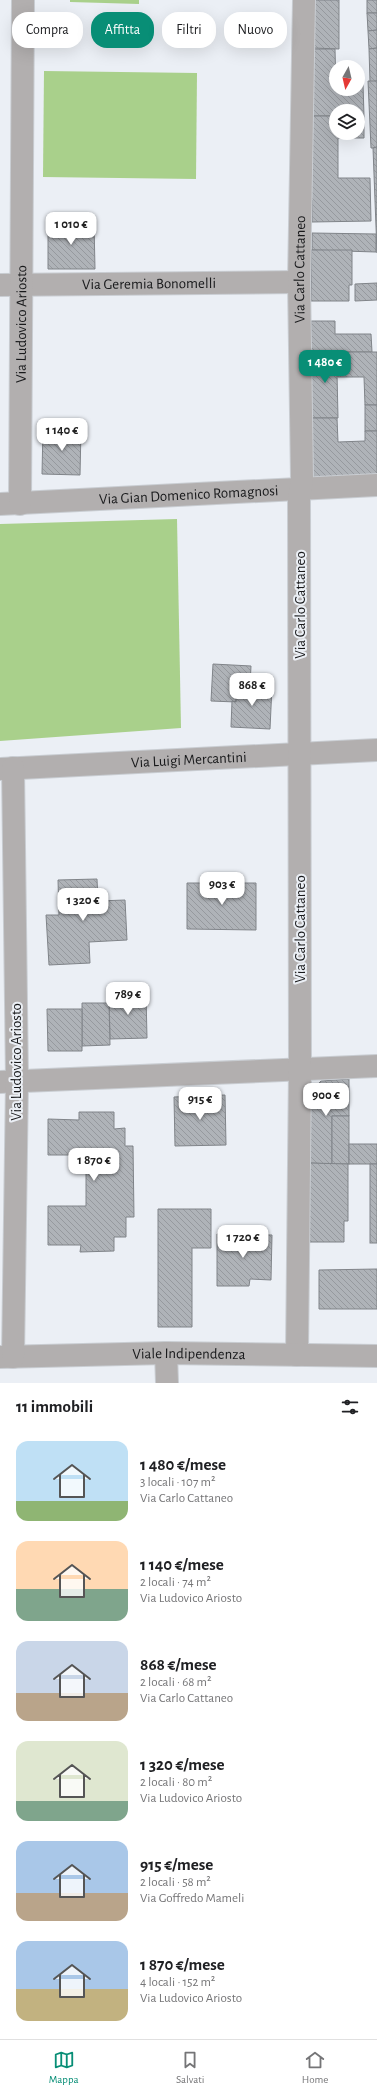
<!DOCTYPE html>
<html lang="it">
<meta charset="utf-8">
<style>
body{margin:0;font-family:"Alegreya Sans",sans-serif;background:#f6f6f6;color:#202124;height:100vh;display:flex;flex-direction:column;font-size:15px;white-space:nowrap}
*{box-sizing:border-box;margin:0}
p{font-size:13px;color:#757577}
.icon{flex:none;width:22px;height:22px;fill:none;stroke:currentColor;stroke-width:2;stroke-linecap:round;stroke-linejoin:round}
.map{position:relative;height:1383px;overflow:hidden}
.panel{display:flex;flex-direction:column;background:#fff;flex:1}
.panel>*{flex:none}
.guide{position:absolute;left:12px;top:12px;width:353px;height:36px;display:flex;gap:8px}
.needle{width:26px;rotate:188deg}
.buttons{position:absolute;left:329px;top:60px;display:grid;gap:8px}
.buttons a{display:grid;place-items:center;width:36px;height:36px;border-radius:50%;background:#fff;box-shadow:0 4px 16px #0002;font-size:20px}
.price{position:absolute;translate:-50% -34px;padding:0 9px;border-radius:8px;background:#fff;color:#222;font-size:13px;line-height:26px;filter:drop-shadow(0 1px 2px #0008)}
.price::after{content:'';position:absolute;left:50%;top:24px;width:12px;height:9px;margin-left:-6px;background:inherit;clip-path:polygon(0 0,100% 0,50% 100%)}
.price.on{background:#088e76;color:#fff}
ul{padding:0;list-style:none}
li{display:flex;align-items:center;gap:12px;height:100px;padding:0 16px}
li span{display:grid;place-items:center;flex:none;width:112px;height:80px;border-radius:12px;color:#555}
li>.icon{margin-inline-start:auto}
span .icon{width:48px;height:48px;fill:#fffc;stroke-width:1}
li b{font-size:17px}
h2{display:flex;justify-content:space-between;align-items:center;height:48px;padding:0 16px;font-size:17px}
.tag{padding:0 14px;border-radius:16px;background:#fff;box-shadow:0 4px 16px #0002;font-size:14px;line-height:36px}
.tag.on{background:#088e76;color:#fff}
.tab-bar{display:flex;justify-content:space-around;align-items:center;height:56px;border-top:1px solid #e0e0e0;background:#fff;font-size:11px;color:#757577}
.tab-bar a{display:grid;justify-items:center;gap:2px}
.tab-bar .on{color:#088e76}
.map>svg:first-child{display:block}
.green{fill:#a9d08b}
.building{fill:url(#building-back-hatch);stroke:#808489}
.lines{fill:none;stroke-linecap:round;stroke-linejoin:round}
.minor-casing{stroke:#c9cdd2;stroke-width:24}
.minor{stroke:#b2afaf;stroke-width:22}
.labels{text-anchor:middle;dominant-baseline:central;stroke-width:4;stroke-linejoin:round;paint-order:stroke}
.street-label{font-size:15px;fill:#18191b;stroke:#ebeff5}
</style>
<div class="map">
<svg width="377" height="1383" viewBox="0 0 377 1383">
<defs>
<pattern id="building-back-hatch" width="6" height="6" patternUnits="userSpaceOnUse"><rect width="6" height="6" fill="#afb3b8"/><path d="M-1 5l2 2M0 0l6 6M5-1l2 2" fill="none" stroke="#96999e"/></pattern>
</defs>
<rect width="100%" height="100%" fill="#ebeff5"/>
<g class="green">
<path d="M70,0H139V4L70,2Z"/>
<path d="M44,71L197,73L196,179L43,177Z"/>
<path d="M177,519L181,728L0,741V524Z"/>
</g>
<g class="building">
<path d="M314,0H339V49L313,48Z"/>
<rect x="367" y="0" width="10" height="13"/>
<path d="M367,13H377V30L368,31Z"/>
<path d="M377,30V48L369,49L368,31Z"/>
<path d="M377,48V81L370,82L369,49Z"/>
<path d="M312,49H335L336,89H358V84H363L364,116H358V111H336V116H311Z"/>
<path d="M368,81H377V147L373,148H371Z"/>
<path d="M311,116H336V133H358V116H364V138H338V178H370L371,221L312,222V200H310Z"/>
<path d="M377,147V253L373,148Z"/>
<path d="M94,222L95,269H48V223Z"/>
<path d="M312,233L376,234V252L312,250Z"/>
<path d="M311,250H352V285H349V301H311Z"/>
<path d="M377,283V300L355,301V284Z"/>
<path d="M311,321H335V334H371L372,352H311Z"/>
<path d="M311,352H342V373H337L338,418H310Z"/>
<path d="M342,352H377V405H365L364,377H338L337,373H342Z"/>
<rect x="365" y="405" width="12" height="26"/>
<path d="M310,418H337L338,442L365,441V431H377V479L316,481L308,474Z"/>
<path d="M43,428L81,429L80,475L42,474Z"/>
<path d="M213,664L251,666L250,685L237,684L236,702L211,701Z"/>
<path d="M237,684L272,686L270,729L231,727L232,701L236,702Z"/>
<path d="M97,879L98,901L125,900L127,940L89,942L90,963L49,965L46,915H59L58,880Z"/>
<path d="M187,883H256V930L187,929Z"/>
<path d="M109,994H146L147,1038L110,1039Z"/>
<path d="M82,1003H109L110,1045L82,1046Z"/>
<path d="M47,1009H82V1051H48Z"/>
<path d="M349,1079V1116H332V1164L310,1163V1086H316L321,1081Z"/>
<path d="M225,1095L226,1145L175,1146L174,1097Z"/>
<path d="M79,1112H114V1129L125,1128V1146H133L134,1217H126V1237H114V1251L80,1252L81,1245H48V1206H86V1155H48V1119L79,1120Z"/>
<rect x="332" y="1116" width="17" height="48"/>
<rect x="349" y="1144" width="28" height="20"/>
<path d="M310,1163L348,1164V1221H344V1242H309Z"/>
<rect x="370" y="1164" width="7" height="79"/>
<path d="M158,1209H211V1248H192V1327H158Z"/>
<path d="M217,1234L272,1235L271,1280L250,1279L249,1286H217Z"/>
<path d="M377,1269V1309H319V1270Z"/>
</g>
<g class="lines">
<defs>
<g id="minor">
<path id="s1" d="M0,285L299,282"/>
<path id="s2" d="M0,504L377,485"/>
<path id="s3" d="M20,504L23,0"/>
<path id="s4" d="M0,769L377,750"/>
<path d="M0,1082L377,1066"/>
<path d="M166,1353L167,1383"/>
<path id="s5" d="M297,1355L300,1069L299,498L302,479L299,282L304,0"/>
<path id="s6" d="M0,1357L166,1353L377,1356"/>
<path d="M13,1357L17,1081L13,768"/>
</g>
</defs>
<use href="#minor" class="minor-casing"/>
<use href="#minor" class="minor"/>
</g>
<g class="labels">
<g class="street-label">
<text stroke="none"><textPath href="#s5" startOffset="1086">Via Carlo Cattaneo</textPath></text>
<text stroke="none"><textPath href="#s1" startOffset="149">Via Geremia Bonomelli</textPath></text>
<text stroke="none"><textPath href="#s3" startOffset="180">Via Ludovico Ariosto</textPath></text>
<text stroke="none"><textPath href="#s2" startOffset="189">Via Gian Domenico Romagnosi</textPath></text>
<text transform="translate(300 605) rotate(-90)">Via Carlo Cattaneo</text>
<text stroke="none"><textPath href="#s4" startOffset="189">Via Luigi Mercantini</textPath></text>
<text transform="translate(300 929) rotate(-90)">Via Carlo Cattaneo</text>
<text transform="translate(16 1062) rotate(-90)">Via Ludovico Ariosto</text>
<text stroke="none"><textPath href="#s6" startOffset="189">Viale Indipendenza</textPath></text>
</g>
</g>
</svg>
<div class="buttons">
<a><svg class="needle" viewBox="-14 -14 28 28"><path d="M0-13l5 13h-10z" fill="#e53935"/><path d="M0 13l5-13h-10z" fill="#757577"/></svg></a>
<a><svg class="icon" aria-label="layers" viewBox="0 0 24 24"><path d="M12 4l9 5-9 5-9-5zM3 14l9 5 9-5"/></svg></a>
</div>
<b class="price" style="left:71px;top:246px">1 010 €</b>
<b class="price on" style="left:325px;top:384px">1 480 €</b>
<b class="price" style="left:62px;top:452px">1 140 €</b>
<b class="price" style="left:252px;top:707px">868 €</b>
<b class="price" style="left:222px;top:906px">903 €</b>
<b class="price" style="left:83px;top:922px">1 320 €</b>
<b class="price" style="left:128px;top:1016px">789 €</b>
<b class="price" style="left:326px;top:1117px">900 €</b>
<b class="price" style="left:200px;top:1121px">915 €</b>
<b class="price" style="left:94px;top:1182px">1 870 €</b>
<b class="price" style="left:243px;top:1259px">1 720 €</b>
<div class="guide">
<a class="tag">Compra</a>
<a class="tag on">Affitta</a>
<a class="tag">Filtri</a>
<a class="tag">Nuovo</a>
</div>
</div>
<section class="panel">
<h2>11 immobili<svg class="icon" aria-label="filters" viewBox="0 0 24 24"><path d="M4 7h16M4 17h16"/><circle cx="9" cy="7" r="2"/><circle cx="15" cy="17" r="2"/></svg></h2>
<ul>
<li><span style="background:linear-gradient(#bfe0f5 75%,#8fb573 0)"><svg class="icon" aria-label="home" viewBox="0 0 24 24"><path d="M3 11l9-7 9 7M6 9v11h12V9"/></svg></span><div><b>1 480 €/mese</b><p>3 locali · 107 m²</p><p>Via Carlo Cattaneo</p></div></li>
<li><span style="background:linear-gradient(#ffd9b3 60%,#7fa58c 0)"><svg class="icon" aria-label="home" viewBox="0 0 24 24"><path d="M3 11l9-7 9 7M6 9v11h12V9"/></svg></span><div><b>1 140 €/mese</b><p>2 locali · 74 m²</p><p>Via Ludovico Ariosto</p></div></li>
<li><span style="background:linear-gradient(#c9d6e8 65%,#b9a48a 0)"><svg class="icon" aria-label="home" viewBox="0 0 24 24"><path d="M3 11l9-7 9 7M6 9v11h12V9"/></svg></span><div><b>868 €/mese</b><p>2 locali · 68 m²</p><p>Via Carlo Cattaneo</p></div></li>
<li><span style="background:linear-gradient(#dfe7d0 75%,#7fa58c 0)"><svg class="icon" aria-label="home" viewBox="0 0 24 24"><path d="M3 11l9-7 9 7M6 9v11h12V9"/></svg></span><div><b>1 320 €/mese</b><p>2 locali · 80 m²</p><p>Via Ludovico Ariosto</p></div></li>
<li><span style="background:linear-gradient(#a9c7e8 65%,#b9a48a 0)"><svg class="icon" aria-label="home" viewBox="0 0 24 24"><path d="M3 11l9-7 9 7M6 9v11h12V9"/></svg></span><div><b>915 €/mese</b><p>2 locali · 58 m²</p><p>Via Goffredo Mameli</p></div></li>
<li><span style="background:linear-gradient(#a9c7e8 60%,#c2b280 0)"><svg class="icon" aria-label="home" viewBox="0 0 24 24"><path d="M3 11l9-7 9 7M6 9v11h12V9"/></svg></span><div><b>1 870 €/mese</b><p>4 locali · 152 m²</p><p>Via Ludovico Ariosto</p></div></li>
</ul>
</section>
<nav class="tab-bar">
<a class="on"><svg class="icon" aria-label="map" viewBox="0 0 24 24"><path d="M3 6l6-2 6 2 6-2v14l-6 2-6-2-6 2zM9 4v14M15 6v14"/></svg>Mappa</a>
<a><svg class="icon" aria-label="saved" viewBox="0 0 24 24"><path d="M7 4h10v16l-5-4-5 4z"/></svg>Salvati</a>
<a><svg class="icon" aria-label="home" viewBox="0 0 24 24"><path d="M3 11l9-7 9 7M6 9v11h12V9"/></svg>Home</a>
</nav>
